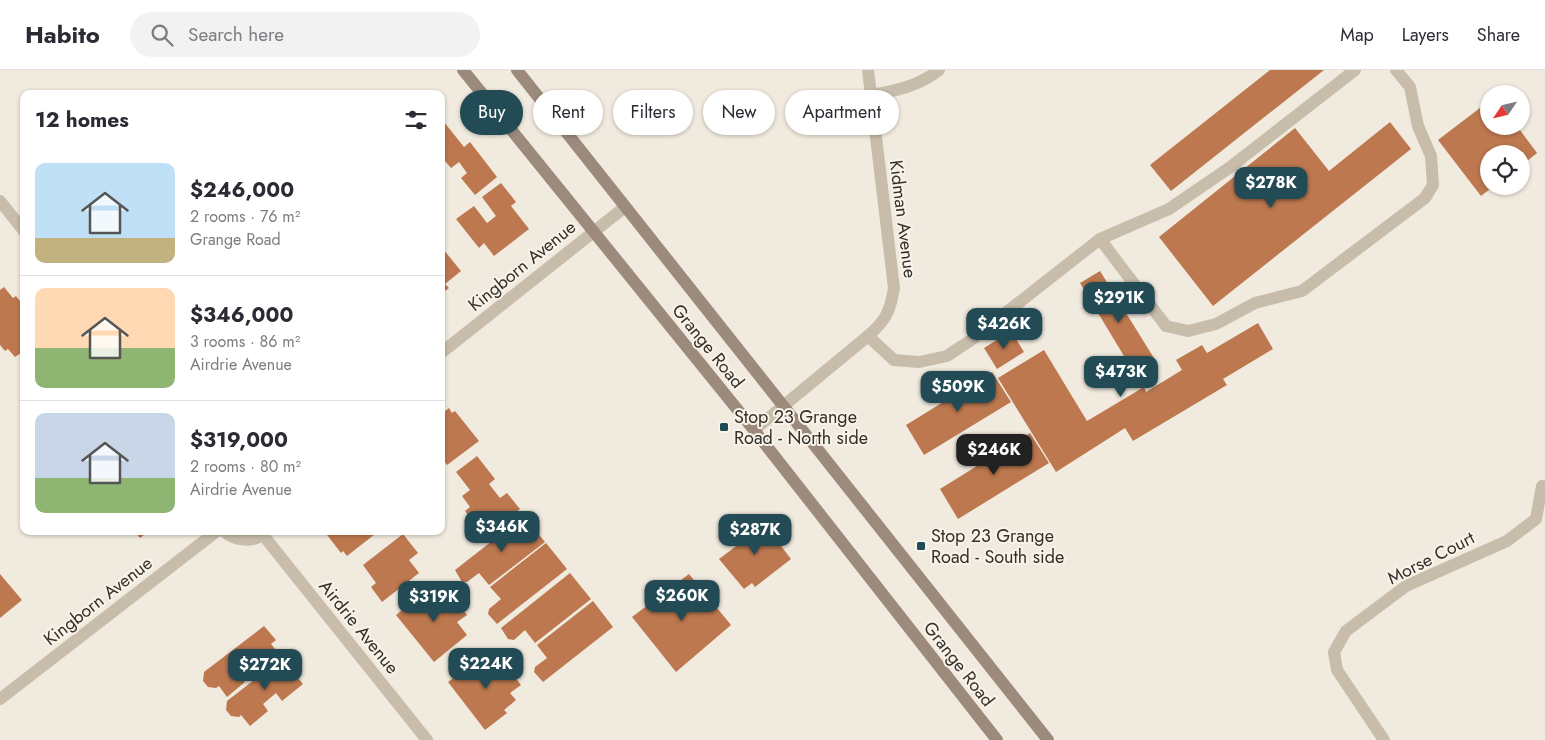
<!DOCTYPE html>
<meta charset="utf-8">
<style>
body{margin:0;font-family:Jost,sans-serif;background:#f2f2f3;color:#2b2b33;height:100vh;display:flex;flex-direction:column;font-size:19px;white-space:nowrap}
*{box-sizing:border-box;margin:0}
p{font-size:16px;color:#7c7c81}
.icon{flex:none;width:28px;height:28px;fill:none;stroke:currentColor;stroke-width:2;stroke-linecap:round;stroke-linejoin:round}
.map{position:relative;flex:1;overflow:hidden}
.details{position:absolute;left:20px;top:20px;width:425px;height:445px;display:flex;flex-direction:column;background:#fff;border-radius:10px;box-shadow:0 1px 4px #0004}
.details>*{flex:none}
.top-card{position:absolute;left:460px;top:20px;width:475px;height:45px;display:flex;gap:10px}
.needle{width:32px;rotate:235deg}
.controls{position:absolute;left:1480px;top:15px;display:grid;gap:10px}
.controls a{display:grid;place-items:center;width:50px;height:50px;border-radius:50%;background:#fff;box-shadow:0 1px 4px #0004;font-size:25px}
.price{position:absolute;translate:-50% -42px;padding:0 11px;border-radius:10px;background:#224b55;color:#fff;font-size:16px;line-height:32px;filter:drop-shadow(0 1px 2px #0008)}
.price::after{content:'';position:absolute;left:50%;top:30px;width:15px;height:11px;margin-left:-8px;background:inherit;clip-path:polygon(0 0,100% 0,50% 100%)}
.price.selected{background:#222;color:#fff}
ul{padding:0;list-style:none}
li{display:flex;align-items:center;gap:15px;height:125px;padding:0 15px}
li+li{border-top:1px solid #e1e1e2}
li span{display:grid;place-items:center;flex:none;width:140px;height:100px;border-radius:10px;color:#555}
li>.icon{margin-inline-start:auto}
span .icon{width:60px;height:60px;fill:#fffc;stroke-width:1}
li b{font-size:21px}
h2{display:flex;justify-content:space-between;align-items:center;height:60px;padding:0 15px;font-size:21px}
.tag{padding:0 18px;border-radius:22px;background:#fff;box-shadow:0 1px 4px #0004;font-size:18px;line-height:45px}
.tag.selected{background:#224b55;color:#fff}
header{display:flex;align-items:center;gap:30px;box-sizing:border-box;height:70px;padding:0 25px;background:#fff;border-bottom:1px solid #e1e1e2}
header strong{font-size:24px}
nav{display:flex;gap:28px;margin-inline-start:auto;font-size:18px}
.search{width:350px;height:45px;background:#f2f2f3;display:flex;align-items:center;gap:12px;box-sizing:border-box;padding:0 18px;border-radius:28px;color:#7c7c81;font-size:19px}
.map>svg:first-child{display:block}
.building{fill:#bd784f}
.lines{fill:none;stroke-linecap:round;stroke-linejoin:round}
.service{stroke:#c8bcaa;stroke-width:12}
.minor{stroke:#c8bcaa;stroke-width:12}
.secondary{stroke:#9c8b7c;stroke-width:12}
.poi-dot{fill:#224b55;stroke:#f8f4ea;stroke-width:2}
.labels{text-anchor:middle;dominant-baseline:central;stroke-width:4;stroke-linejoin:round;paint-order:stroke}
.street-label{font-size:18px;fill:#362f29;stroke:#f8f4ea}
.poi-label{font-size:18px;fill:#362f29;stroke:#f8f4ea;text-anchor:start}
</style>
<header>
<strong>Habito</strong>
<div class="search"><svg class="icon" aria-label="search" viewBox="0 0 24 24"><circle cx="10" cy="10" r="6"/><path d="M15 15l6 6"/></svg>Search here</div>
<nav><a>Map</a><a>Layers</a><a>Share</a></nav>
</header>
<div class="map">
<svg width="1545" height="670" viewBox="0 0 1545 670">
<rect width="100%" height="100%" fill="#f1eade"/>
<g class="building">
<path d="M1270,0H1324L1171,121L1150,95Z"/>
<path d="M1489,31V56H1517L1537,83L1521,96V84H1489V116H1494L1481,126L1438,70Z"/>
<path d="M444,52L464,77L470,72L497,107L475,125L461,108L467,103L459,92L451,98L445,91L441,94V54Z"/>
<path d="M1390,52L1411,79L1213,236L1159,167L1295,58L1329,101Z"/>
<path d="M501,113L516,132L511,136L529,159L494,186L484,173L479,178L456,149L474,136L487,153L496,146L482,127Z"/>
<path d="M443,179L461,201L445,214L449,218L441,224V181Z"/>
<path d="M1100,201L1157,293L1136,306L1080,213Z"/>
<path d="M4,217L13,228L16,226L24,236V281L15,287L8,279L5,281L0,275V220Z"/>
<path d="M1258,253L1273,279L1223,309L1227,315L1133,371L1125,358L1056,402L998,308L1044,280L1087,351L1144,317L1146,322L1182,300L1176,290L1202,275L1207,283Z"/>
<path d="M1011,261L1024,282L997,299L984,278Z"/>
<path d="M992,302L1011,332L924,385L906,355Z"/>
<path d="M449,338L452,343L455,341L479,371L447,395L441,387V344Z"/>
<path d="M1030,363L1049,393L958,449L940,419Z"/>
<path d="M477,386L495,409L489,414L500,428L507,423L520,439L490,463L482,453L479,454L473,446L470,448L465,441L470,437L462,426L470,420L456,402Z"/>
<path d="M524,446L545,472L489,515L479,503L467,512H462L455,500Z"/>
<path d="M759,447L791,489L755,517L752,513L744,519L719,489L743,471L738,464Z"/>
<path d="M134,461H149L140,468Z"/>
<path d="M324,461H379L347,486L343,481L341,483Z"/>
<path d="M403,464L418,483L409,490L419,503L382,532L371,517L376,513L363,495Z"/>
<path d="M546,473L567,499L497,554L488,544L489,539L501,529L490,517Z"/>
<path d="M570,503L591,529L535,573L525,560L514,570L508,569L501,558Z"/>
<path d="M0,504L22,530L0,548Z"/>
<path d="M689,504L731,555L676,602L632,547Z"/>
<path d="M448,521L467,545L457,552L467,565L434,592L396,545L417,528L420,531L432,522L438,529Z"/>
<path d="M593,531L613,557L543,612L534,602L535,597L547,588L537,575Z"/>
<path d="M264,556L276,570L271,574L280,585L259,601L254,594L240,605L245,612L227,627L219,616L216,618L208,617L203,611L204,602Z"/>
<path d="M286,585L298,600L294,603L303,614L282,631L276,623L263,634L268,641L250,656L241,645L239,647L231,646L226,640L227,631Z"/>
<path d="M482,586L492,599L502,591L521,615L510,623L516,630L504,640L507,643L485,660L448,612Z"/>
</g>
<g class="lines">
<g class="service">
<path d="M1100,169L1166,256L1188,261L1216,254L1255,233L1302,221L1425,128L1433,115L1431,86L1418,56L1410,17L1396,0"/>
<path d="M868,266L894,290L919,292L947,286L971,270L1100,169L1169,139L1229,98L1355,0"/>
</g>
<g class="minor">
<path d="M871,25C895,21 919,16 939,0"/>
<path d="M0,131L24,161"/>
<path d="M441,283L625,137"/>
<path d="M754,360L868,266C886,250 890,242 894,218L868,0"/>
<path d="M223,461C235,471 255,474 266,461"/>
<path d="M263,465L427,670"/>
<path d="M0,629L217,461"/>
<path d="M1384,670L1337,600L1334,582L1346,561L1406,516L1507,471L1536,449L1542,416"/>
</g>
<g class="secondary">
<path d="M463,0L754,360L997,670"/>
<path d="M517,0L1048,670"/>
</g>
</g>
<g class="poi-dot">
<rect x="719" y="352" width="10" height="10" rx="2.5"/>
<rect x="916" y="471" width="10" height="10" rx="2.5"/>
</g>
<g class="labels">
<g class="street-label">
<text transform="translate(903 149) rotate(83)">Kidman Avenue</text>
<text transform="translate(522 196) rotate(-39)">Kingborn Avenue</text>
<text transform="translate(708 276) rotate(51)">Grange Road</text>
<text transform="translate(1431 488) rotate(-27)">Morse Court</text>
<text transform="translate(98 531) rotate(-38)">Kingborn Avenue</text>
<text transform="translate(359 557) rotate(51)">Airdrie Avenue</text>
<text transform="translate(959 594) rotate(52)">Grange Road</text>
</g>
<g class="poi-label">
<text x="734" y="347">Stop 23 Grange<tspan x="734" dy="21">Road - North side</tspan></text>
<text x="931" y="466">Stop 23 Grange<tspan x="931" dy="21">Road - South side</tspan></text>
</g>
</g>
</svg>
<div class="controls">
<a><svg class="needle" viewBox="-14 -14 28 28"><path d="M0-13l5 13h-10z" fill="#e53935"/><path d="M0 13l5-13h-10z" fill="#7c7c81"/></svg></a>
<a><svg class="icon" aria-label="locate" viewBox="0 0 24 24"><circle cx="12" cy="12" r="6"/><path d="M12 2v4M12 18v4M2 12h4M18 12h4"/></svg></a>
</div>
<b class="price" style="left:1271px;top:139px">$278K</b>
<b class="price" style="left:1119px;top:254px">$291K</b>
<b class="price" style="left:1004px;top:280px">$426K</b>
<b class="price" style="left:1121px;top:328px">$473K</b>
<b class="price" style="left:958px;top:343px">$509K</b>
<b class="price selected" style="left:994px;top:406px">$246K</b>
<b class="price" style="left:502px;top:483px">$346K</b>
<b class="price" style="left:755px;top:486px">$287K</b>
<b class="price" style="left:682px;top:552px">$260K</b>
<b class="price" style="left:434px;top:553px">$319K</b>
<b class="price" style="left:486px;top:620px">$224K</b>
<b class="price" style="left:265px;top:621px">$272K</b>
<div class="top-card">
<a class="tag selected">Buy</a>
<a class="tag">Rent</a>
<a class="tag">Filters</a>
<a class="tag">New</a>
<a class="tag">Apartment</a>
</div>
<section class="details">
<h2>12 homes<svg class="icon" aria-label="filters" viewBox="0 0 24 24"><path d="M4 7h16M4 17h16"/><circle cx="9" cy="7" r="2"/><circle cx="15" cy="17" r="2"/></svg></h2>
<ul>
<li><span style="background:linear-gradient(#bfe0f5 75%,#c2b280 0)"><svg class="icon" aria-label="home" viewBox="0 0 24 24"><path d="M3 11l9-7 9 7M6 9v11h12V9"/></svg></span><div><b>$246,000</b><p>2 rooms · 76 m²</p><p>Grange Road</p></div></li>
<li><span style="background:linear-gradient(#ffd9b3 60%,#8fb573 0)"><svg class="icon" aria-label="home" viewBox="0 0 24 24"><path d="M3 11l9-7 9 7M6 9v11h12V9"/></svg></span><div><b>$346,000</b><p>3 rooms · 86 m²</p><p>Airdrie Avenue</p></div></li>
<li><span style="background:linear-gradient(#c9d6e8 65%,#8fb573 0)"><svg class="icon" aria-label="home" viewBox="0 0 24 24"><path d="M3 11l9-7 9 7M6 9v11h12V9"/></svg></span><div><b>$319,000</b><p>2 rooms · 80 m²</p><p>Airdrie Avenue</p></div></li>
</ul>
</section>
</div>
